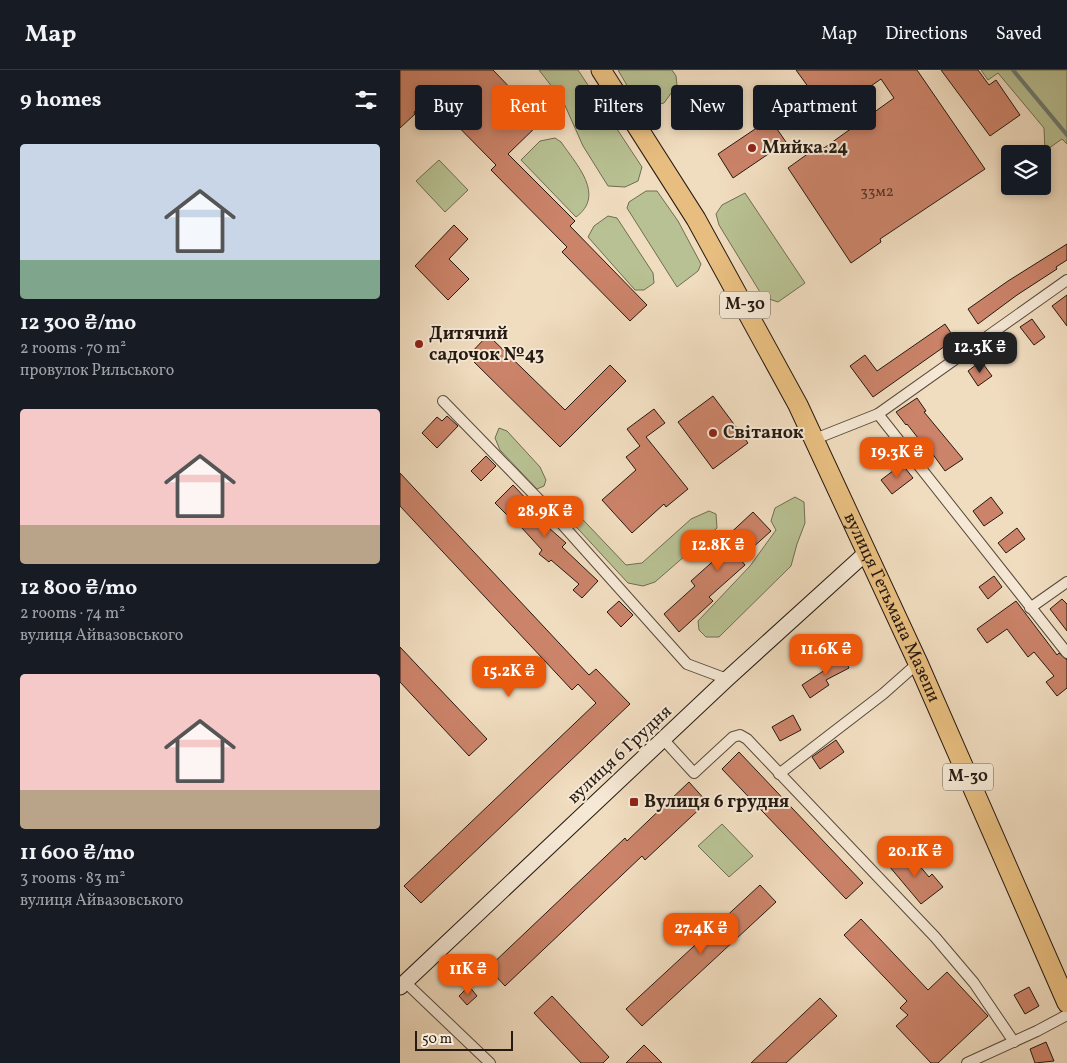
<!DOCTYPE html>
<meta charset="utf-8">
<style>
body{margin:0;font-family:Vollkorn,serif;background:#20242c;color:#f1f3f6;height:100vh;display:flex;flex-direction:column;font-size:19px;white-space:nowrap}
*{box-sizing:border-box;margin:0}
p{font-size:16px;color:#9ea1a6}
.icon{flex:none;width:28px;height:28px;fill:none;stroke:currentColor;stroke-width:2;stroke-linecap:round;stroke-linejoin:round}
.map{position:relative;flex:1;overflow:hidden}
.panel{display:flex;flex-direction:column;background:#171b24;width:400px}
.panel>*{flex:none}
.guide{position:absolute;left:15px;top:15px;width:475px;height:45px;display:flex;gap:10px}
.tools{position:absolute;left:601px;top:75px;display:grid;gap:10px}
.tools a{display:grid;place-items:center;width:50px;height:50px;border-radius:5px;background:#171b24;box-shadow:0 2px 8px #0003;font-size:25px}
.scale{position:absolute;left:15px;bottom:12px;width:98px;box-sizing:border-box;padding-left:5px;border:2px solid #261a11;border-top:0;font-size:14px;line-height:18px;white-space:nowrap;color:#261a11;-webkit-text-stroke:4px #f5e8d5;paint-order:stroke}
.price{position:absolute;translate:-50% -42px;padding:0 11px;border-radius:10px;background:#ea580c;color:#fff;font-size:16px;line-height:32px;filter:drop-shadow(0 1px 2px #0008)}
.price::after{content:'';position:absolute;left:50%;top:30px;width:15px;height:11px;margin-left:-8px;background:inherit;clip-path:polygon(0 0,100% 0,50% 100%)}
.price.on{background:#222;color:#fff}
ul{padding:0;list-style:none}
li{display:grid;align-content:center;gap:10px;height:265px;padding:0 20px}
li span{display:grid;place-items:center;height:155px;border-radius:5px;color:#555}
li>.icon{margin-inline-start:auto}
span .icon{width:90px;height:90px;fill:#fffc;stroke-width:1}
li b{font-size:21px}
h2{display:flex;justify-content:space-between;align-items:center;height:60px;padding:0 20px;font-size:21px}
.pill{padding:0 18px;border-radius:5px;background:#171b24;box-shadow:0 2px 8px #0003;font-size:18px;line-height:45px}
.pill.on{background:#ea580c;color:#fff}
header{display:flex;align-items:center;gap:30px;box-sizing:border-box;height:70px;padding:0 25px;background:#171b24;border-bottom:1px solid #363941}
header strong{font-size:24px}
nav{display:flex;gap:28px;margin-inline-start:auto;font-size:18px}
main{display:flex;flex:1;min-height:0}
.map>svg:first-child{display:block}
.green{fill:#b8c193;stroke:#6f6e52}
.lines{fill:none;stroke-linecap:round;stroke-linejoin:round}
.stream{stroke:#6c7a74;stroke-width:4}
.building{fill:#cb8369;stroke:#261a11}
.street-casing{stroke:#584a3c;stroke-width:12}
.secondary-casing{stroke:#261a11;stroke-width:17}
.highway-casing{stroke:#261a11;stroke-width:21}
.street{stroke:#f5e8d5;stroke-width:10}
.secondary{stroke:#f5e8d5;stroke-width:15}
.highway{stroke:#e8be80;stroke-width:19}
.poi-dot{fill:#8f2418;stroke:#f5e8d5;stroke-width:2}
.labels{text-anchor:middle;dominant-baseline:central;stroke-width:4;stroke-linejoin:round;paint-order:stroke}
.number-label{font-size:15px;fill:#4f3427}
.shield{fill:#f5e8d5;stroke:#64584c;stroke-width:1}
.shield-label{font-size:16px;font-weight:bold;fill:#261a11}
.poi-label{font-size:18px;font-weight:bold;fill:#261a11;stroke:#f5e8d5;text-anchor:start}
.street-label{font-size:18px;fill:#261a11;stroke:#f5e8d5}
</style>
<header>
<strong>Map</strong>
<nav><a>Map</a><a>Directions</a><a>Saved</a></nav>
</header>
<main>
<section class="panel">
<h2>9 homes<svg class="icon" aria-label="filters" viewBox="0 0 24 24"><path d="M4 7h16M4 17h16"/><circle cx="9" cy="7" r="2"/><circle cx="15" cy="17" r="2"/></svg></h2>
<ul>
<li><span style="background:linear-gradient(#c9d6e8 75%,#7fa58c 0)"><svg class="icon" aria-label="home" viewBox="0 0 24 24"><path d="M3 11l9-7 9 7M6 9v11h12V9"/></svg></span><div><b>12 300 ₴/mo</b><p>2 rooms · 70 m²</p><p>провулок Рильського</p></div></li>
<li><span style="background:linear-gradient(#f6c9c9 75%,#b9a48a 0)"><svg class="icon" aria-label="home" viewBox="0 0 24 24"><path d="M3 11l9-7 9 7M6 9v11h12V9"/></svg></span><div><b>12 800 ₴/mo</b><p>2 rooms · 74 m²</p><p>вулиця Айвазовського</p></div></li>
<li><span style="background:linear-gradient(#f6c9c9 75%,#b9a48a 0)"><svg class="icon" aria-label="home" viewBox="0 0 24 24"><path d="M3 11l9-7 9 7M6 9v11h12V9"/></svg></span><div><b>11 600 ₴/mo</b><p>3 rooms · 83 m²</p><p>вулиця Айвазовського</p></div></li>
</ul>
</section>
<div class="map">
<svg width="667" height="993" viewBox="0 0 667 993">
<rect width="100%" height="100%" fill="#f0dcbf"/>
<filter id="stains"><feTurbulence type="fractalNoise" baseFrequency=".004" numOctaves="4"/><feColorMatrix values="0 0 0 0 .2 0 0 0 0 .09 0 0 0 0 .02 0 0 0 .5 -.17"/></filter>
<radialGradient id="worn" r=".72"><stop offset=".6" stop-color="#630" stop-opacity="0"/><stop offset="1" stop-color="#630" stop-opacity=".3"/></radialGradient>
<g class="green">
<path d="M139,0H178L242,97L238,111L225,117L208,116L183,76L163,31Z"/>
<path d="M218,0H272L276,6L277,15L264,33L250,36L232,24Z"/>
<path d="M581,0H667V74L662,69L645,81L644,58L598,3L588,10Z"/>
<path d="M155,68L161,72C176,94 206,125 176,147L121,90L140,71Z"/>
<path d="M39,90L68,120L45,142L16,111Z"/>
<path d="M246,121H257L278,151L301,194L298,201L277,217L227,138L229,132Z"/>
<path d="M345,123L405,213L378,232L363,227L319,155L316,144L322,135Z"/>
<path d="M208,146L217,148L253,203L254,213L244,220H235L188,167L194,156Z"/>
<path d="M99,358L107,361L140,397L146,410L144,416L137,419L100,380L95,368Z"/>
<path d="M395,427L404,432L405,453L397,474L391,496L319,567H306L299,560L298,551L350,496L376,460L371,451L375,438Z"/>
<path d="M169,435L226,495L242,493L291,449L309,441L316,444L317,458L255,512L243,516L228,513L168,448L166,438Z"/>
<path d="M322,754L353,786L329,807L298,776Z"/>
</g>
<g class="lines">
<path class="stream" d="M613,0L667,65"/>
</g>
<g class="building">
<path d="M0,0H93L142,51L108,84L175,151L170,156L247,235L230,251L162,182L167,177L91,100L96,95L31,29L14,42L15,44L0,58Z"/>
<path d="M396,0H517L585,99L480,169L481,172L451,193L388,98L420,75L424,78L494,28L481,9L442,36L439,31L425,40Z"/>
<path d="M541,0H578L589,15L596,10L620,45L590,66Z"/>
<path d="M370,49L386,72L333,108L318,84Z"/>
<path d="M54,155L68,169L49,189L69,209L48,230L15,196Z"/>
<path d="M667,174V190L656,197L657,199L617,225L578,254L568,239L608,211Z"/>
<path d="M667,225V256L652,236Z"/>
<path d="M632,249L645,267L634,275L620,257Z"/>
<path d="M545,254L555,269L473,327L450,296L465,285L477,301Z"/>
<path d="M88,265L165,340L210,295L226,311L160,377L68,286Z"/>
<path d="M581,291L592,306L578,316L568,301Z"/>
<path d="M313,326L348,373L313,399L278,352Z"/>
<path d="M517,328L526,341L524,342L563,389L545,401L524,372L522,373L507,354L506,355L496,342Z"/>
<path d="M254,339L265,353L246,367L288,419L266,437L264,434L232,463L202,430L236,400L226,387L240,376L227,359Z"/>
<path d="M47,346L58,356L37,378L22,363L37,347L42,351Z"/>
<path d="M86,386L96,396L81,411L71,401Z"/>
<path d="M502,394L513,408L492,424L481,410Z"/>
<path d="M0,403L189,605L196,599L230,634L21,833L4,816L196,633L178,614L172,620L0,436Z"/>
<path d="M113,415L151,455L149,458L166,473L162,477L198,511L182,528L173,520L179,514L151,490L149,492L139,484L142,480L111,446L110,448L95,433Z"/>
<path d="M591,427L603,443L584,456L573,441Z"/>
<path d="M353,442L371,461L340,489L345,495L309,527L313,531L279,562L264,544L295,516L291,511L329,477L323,470Z"/>
<path d="M617,458L625,469L606,483L598,473Z"/>
<path d="M594,506L602,517L588,529L579,517Z"/>
<path d="M662,529L667,534V561L650,539Z"/>
<path d="M219,531L233,545L221,557L207,542Z"/>
<path d="M616,531L657,585L659,583L667,590V618L657,626L646,612L654,606L634,582L628,587L607,559L587,573L577,559Z"/>
<path d="M0,577L87,669L69,686L0,612Z"/>
<path d="M442,584L449,598L426,610L429,615L410,628L402,615L428,598L425,593Z"/>
<path d="M393,645L401,660L380,671L372,657Z"/>
<path d="M436,670L444,682L420,699L412,687Z"/>
<path d="M339,682L463,813L446,829L322,699Z"/>
<path d="M289,712L307,732L245,790L242,786L105,916L88,898L225,768L227,771Z"/>
<path d="M507,781L529,807L532,804L543,817L521,834L489,796Z"/>
<path d="M360,815L376,832L242,956L226,939Z"/>
<path d="M461,849L528,920L547,902L588,946L538,993H531L496,956L508,945L500,938L507,931L444,865Z"/>
<path d="M69,916L77,926L67,935L59,926Z"/>
<path d="M629,917L639,936L625,944L614,925Z"/>
<path d="M152,926L209,987L203,993H181L134,943Z"/>
<path d="M420,928L437,946L386,993H351Z"/>
<path d="M646,972L654,991L635,993L630,979Z"/>
<path d="M244,975L262,993H226Z"/>
</g>
<g class="lines">
<defs>
<g id="street">
<path d="M43,331L152,443L287,594L327,609"/>
<path d="M478,344L667,583"/>
<path d="M415,369L478,344L667,210"/>
<path d="M630,538L667,512"/>
<path d="M263,669L294,703L333,667L340,665L347,669L535,867L574,913L614,972"/>
<path d="M379,704L483,624L518,593"/>
<path d="M5,912L90,993"/>
<path d="M567,993L637,961L667,945"/>
</g>
<path id="secondary" d="M0,917L327,609L467,482"/>
<g id="highway">
<path id="s1" d="M201,0L296,149L398,335L518,593L667,933"/>
</g>
</defs>
<use href="#street" class="street-casing"/>
<use href="#secondary" class="secondary-casing"/>
<use href="#highway" class="highway-casing"/>
<use href="#street" class="street"/>
<use href="#secondary" class="secondary"/>
<use href="#highway" class="highway"/>
</g>
<g class="poi-dot">
<circle cx="352" cy="78" r="5"/>
<circle cx="19" cy="274" r="5"/>
<circle cx="313" cy="363" r="5"/>
<rect x="229" y="727" width="10" height="10" rx="2.5"/>
</g>
<g class="labels">
<g class="number-label">
<text x="477" y="122">33м2</text>
</g>
<g class="shield">
<rect x="320" y="221.5" width="50" height="27" rx="4"/>
<rect x="543" y="693.5" width="50" height="27" rx="4"/>
</g>
<g class="shield-label">
<text x="345" y="235">М-30</text>
<text x="568" y="707">М-30</text>
</g>
<g class="poi-label">
<text x="362" y="78">Мийка.24</text>
<text x="29" y="264">Дитячий<tspan x="29" dy="21">садочок №43</tspan></text>
<text x="323" y="363">Світанок</text>
<text x="244" y="732">Вулиця 6 грудня</text>
</g>
<g class="street-label">
<text stroke="none"><textPath href="#s1" startOffset="612">вулиця Гетьмана Мазепи</textPath></text>
<text transform="translate(220 685) rotate(-43)">вулиця 6 Грудня</text>
</g>
</g>
<rect width="100%" height="100%" filter="url(#stains)"/>
<rect width="100%" height="100%" fill="url(#worn)"/>
</svg>
<div class="tools">
<a><svg class="icon" aria-label="layers" viewBox="0 0 24 24"><path d="M12 4l9 5-9 5-9-5zM3 14l9 5 9-5"/></svg></a>
</div>
<div class="scale">50 m</div>
<b class="price on" style="left:580px;top:304px">12.3K ₴</b>
<b class="price" style="left:497px;top:409px">19.3K ₴</b>
<b class="price" style="left:145px;top:468px">28.9K ₴</b>
<b class="price" style="left:318px;top:502px">12.8K ₴</b>
<b class="price" style="left:426px;top:606px">11.6K ₴</b>
<b class="price" style="left:109px;top:628px">15.2K ₴</b>
<b class="price" style="left:515px;top:808px">20.1K ₴</b>
<b class="price" style="left:301px;top:885px">27.4K ₴</b>
<b class="price" style="left:68px;top:926px">11K ₴</b>
<div class="guide">
<a class="pill">Buy</a>
<a class="pill on">Rent</a>
<a class="pill">Filters</a>
<a class="pill">New</a>
<a class="pill">Apartment</a>
</div>
</div>
</main>
